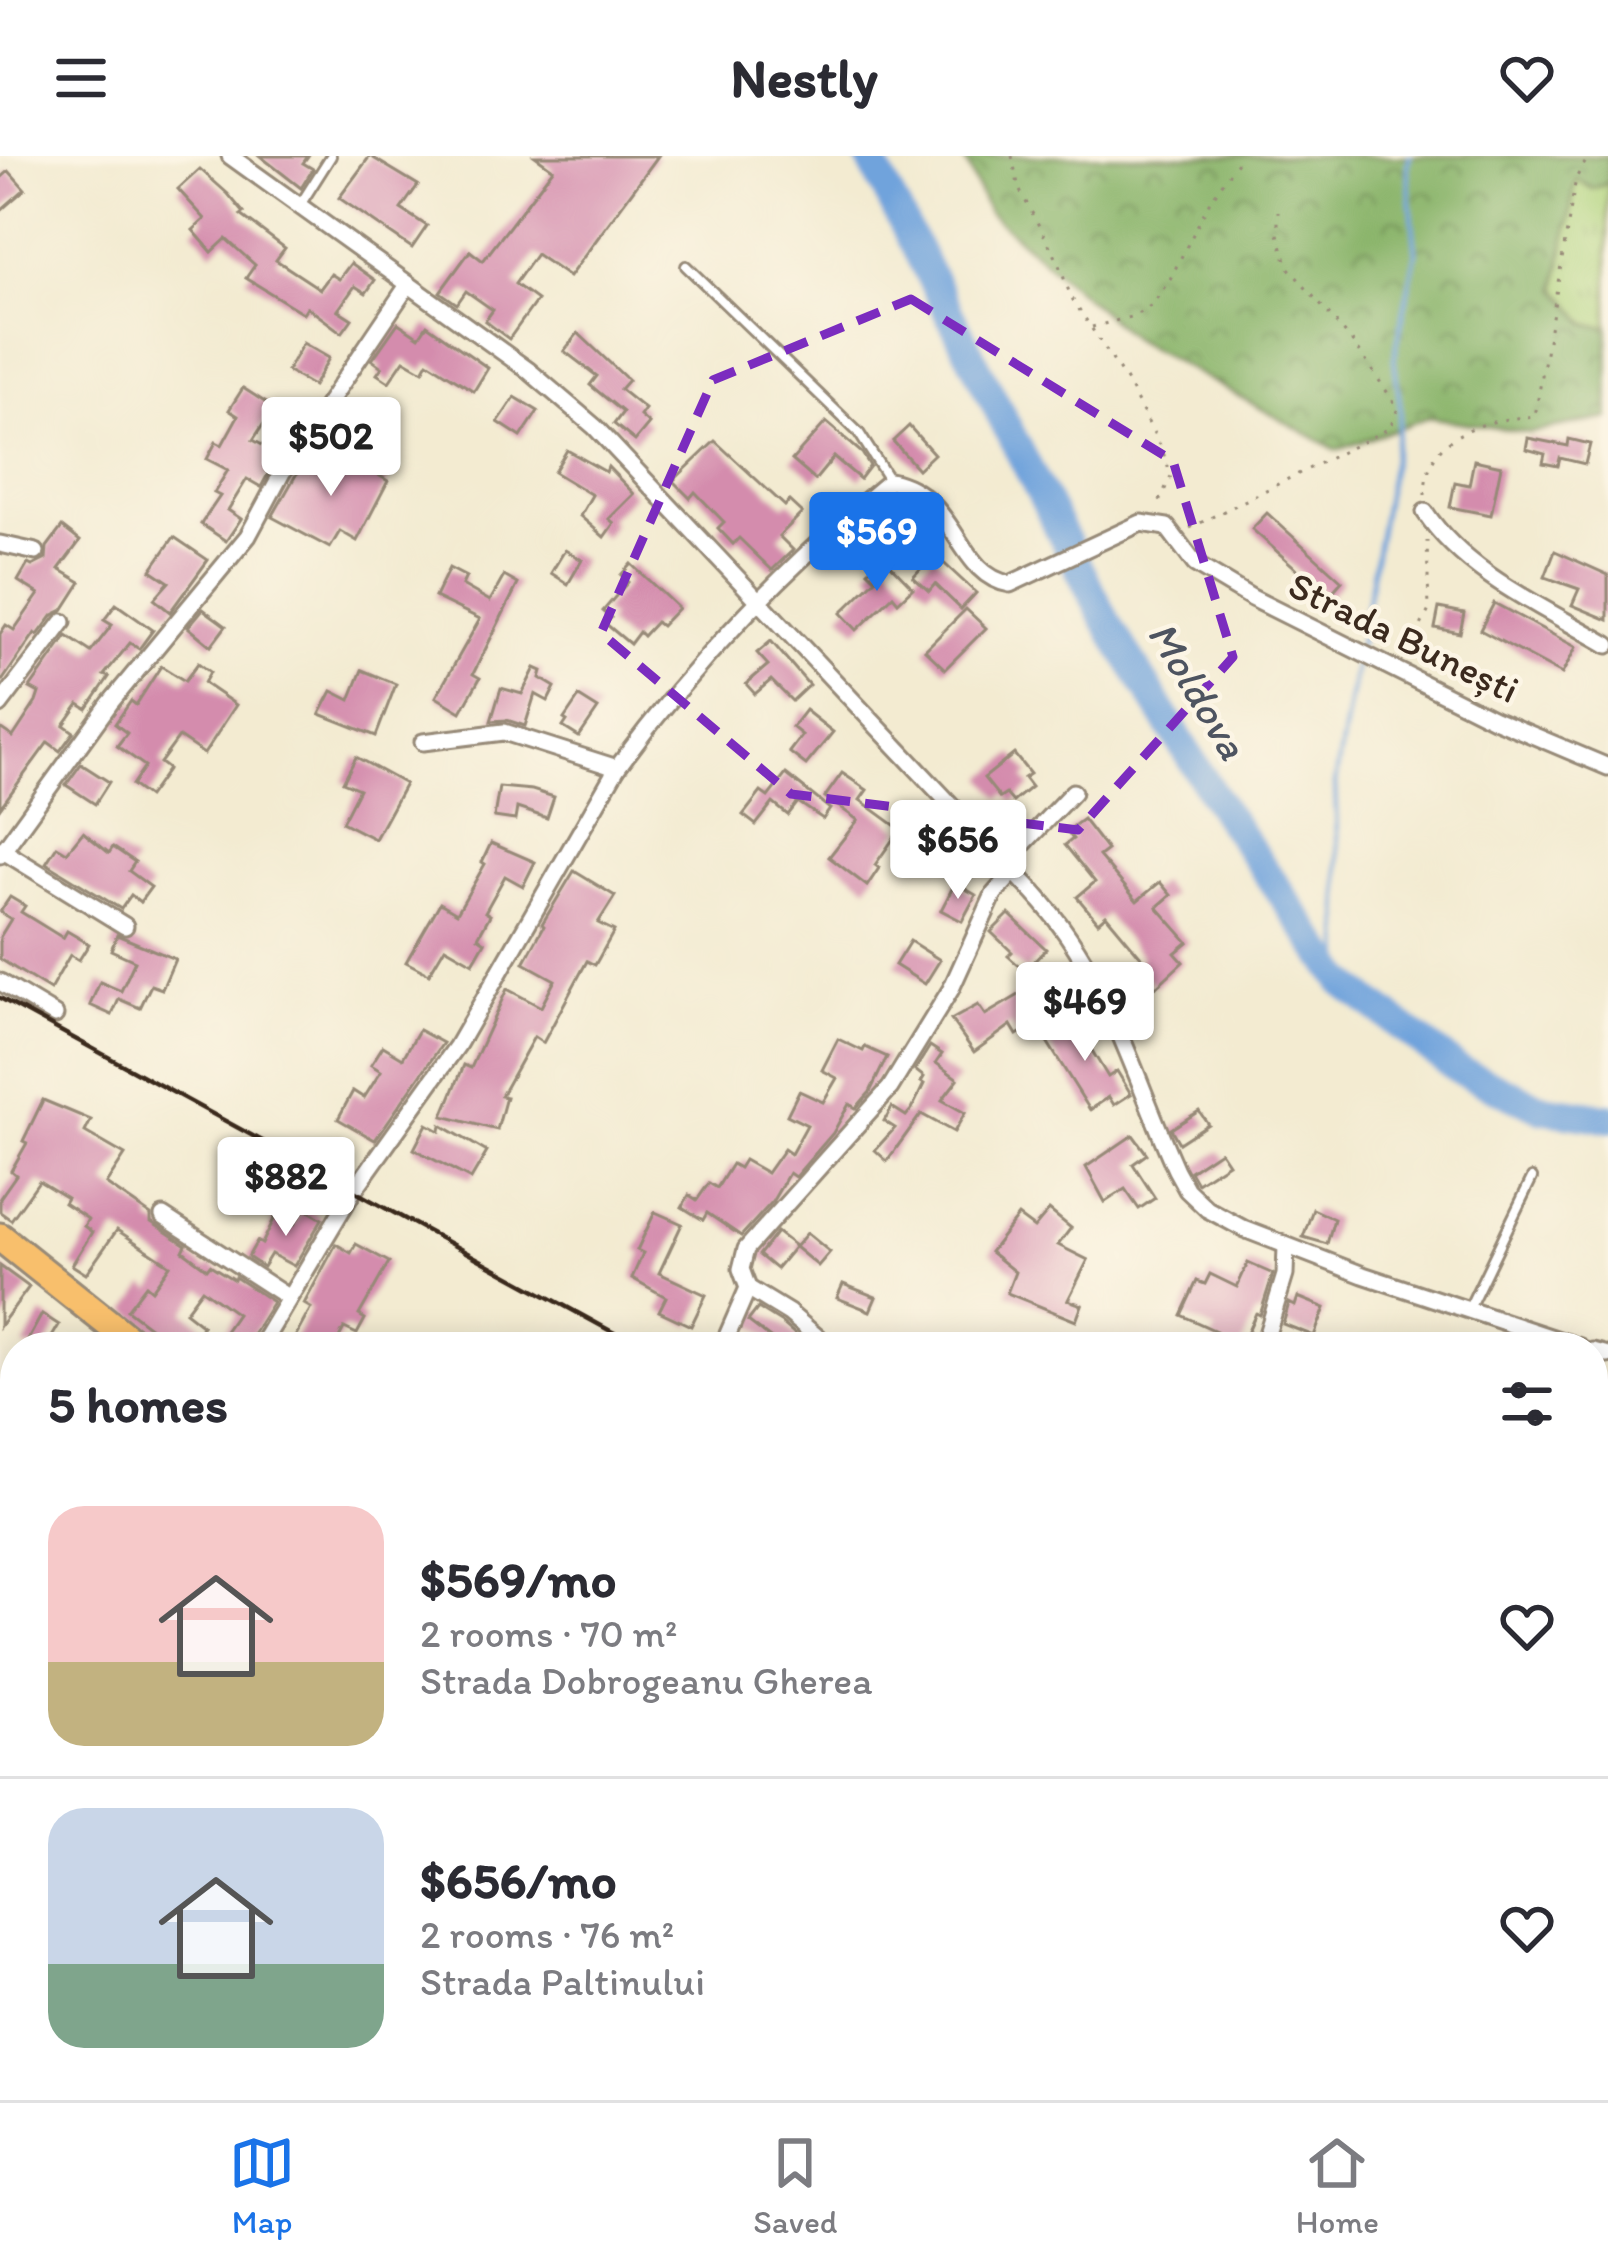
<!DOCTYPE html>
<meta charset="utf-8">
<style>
body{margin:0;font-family:Itim,sans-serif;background:#f7f7f7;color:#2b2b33;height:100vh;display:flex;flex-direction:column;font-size:45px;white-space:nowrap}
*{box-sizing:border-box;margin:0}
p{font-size:39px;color:#7c7c81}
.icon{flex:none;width:66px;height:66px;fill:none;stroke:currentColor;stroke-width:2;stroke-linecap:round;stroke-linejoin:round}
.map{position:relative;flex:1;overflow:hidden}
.drawer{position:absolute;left:0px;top:1176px;width:1608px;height:768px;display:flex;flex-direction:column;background:#fff;border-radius:48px 48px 0 0;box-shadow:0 6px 30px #0003}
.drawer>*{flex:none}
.price{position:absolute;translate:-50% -102px;padding:0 27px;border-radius:12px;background:#fff;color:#222;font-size:39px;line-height:78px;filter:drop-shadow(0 3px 6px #0008)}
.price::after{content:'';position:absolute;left:50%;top:72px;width:36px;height:27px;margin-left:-18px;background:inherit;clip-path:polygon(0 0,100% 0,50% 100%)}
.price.selected{background:#1a73e8;color:#fff}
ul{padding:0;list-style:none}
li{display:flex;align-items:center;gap:36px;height:300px;padding:0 48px}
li+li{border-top:3px solid #e1e1e2}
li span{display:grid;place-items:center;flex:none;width:336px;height:240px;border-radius:36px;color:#555}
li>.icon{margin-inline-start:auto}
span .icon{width:144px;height:144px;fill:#fffc;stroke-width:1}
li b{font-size:51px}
h2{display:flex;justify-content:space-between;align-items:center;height:144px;padding:0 48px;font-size:51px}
header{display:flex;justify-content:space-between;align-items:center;height:156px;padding:0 48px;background:#fff;font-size:54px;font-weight:800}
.tab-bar{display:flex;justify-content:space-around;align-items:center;height:168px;border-top:3px solid #e1e1e2;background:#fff;font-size:33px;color:#7c7c81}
.tab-bar a{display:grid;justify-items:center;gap:6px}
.tab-bar .selected{color:#1a73e8}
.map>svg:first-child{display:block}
.grass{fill:url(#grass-tufts);stroke:#757e4d;stroke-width:3}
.forest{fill:url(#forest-crowns);stroke:#637045;stroke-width:3}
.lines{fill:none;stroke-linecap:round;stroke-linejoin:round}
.stream{stroke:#70a3dc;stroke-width:4.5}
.river{stroke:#70a3dc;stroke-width:30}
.building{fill:#d48cad}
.lane-casing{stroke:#978a78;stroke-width:14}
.street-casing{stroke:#978a78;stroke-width:21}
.highway-casing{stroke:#978a78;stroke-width:33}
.path{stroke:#978a78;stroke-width:3;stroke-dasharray:3 9;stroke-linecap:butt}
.lane{stroke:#fff;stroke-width:8}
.street{stroke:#fff;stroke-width:15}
.highway{stroke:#f8bf6c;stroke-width:27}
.rail{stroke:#3b2a1e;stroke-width:4.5}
.marked{fill:none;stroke:#7b2cbf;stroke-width:9;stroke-dasharray:24 15;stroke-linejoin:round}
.labels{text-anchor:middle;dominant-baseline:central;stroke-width:9;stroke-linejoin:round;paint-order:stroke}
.street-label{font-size:39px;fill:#3b2a1e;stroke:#fcf5e5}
.water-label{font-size:42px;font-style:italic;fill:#4e5460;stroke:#fcf5e5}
</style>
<header><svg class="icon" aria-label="menu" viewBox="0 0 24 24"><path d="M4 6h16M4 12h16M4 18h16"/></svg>Nestly<svg class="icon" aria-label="heart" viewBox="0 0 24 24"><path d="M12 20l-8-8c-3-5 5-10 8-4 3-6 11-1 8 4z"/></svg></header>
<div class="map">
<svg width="1608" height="1944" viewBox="0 0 1608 1944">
<defs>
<pattern id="grass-tufts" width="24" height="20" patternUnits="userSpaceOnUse" patternTransform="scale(3)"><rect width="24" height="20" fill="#afd37c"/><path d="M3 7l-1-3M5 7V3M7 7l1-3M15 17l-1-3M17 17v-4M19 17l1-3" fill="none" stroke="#97b56b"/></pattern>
<pattern id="forest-crowns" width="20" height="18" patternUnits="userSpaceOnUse" patternTransform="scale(3)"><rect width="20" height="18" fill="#8bb56c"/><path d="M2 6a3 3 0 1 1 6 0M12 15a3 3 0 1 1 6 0" fill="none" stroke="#739358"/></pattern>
</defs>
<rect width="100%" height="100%" fill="#fcf5e5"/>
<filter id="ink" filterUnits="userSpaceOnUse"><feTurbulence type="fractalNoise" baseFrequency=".00833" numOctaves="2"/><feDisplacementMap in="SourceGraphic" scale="24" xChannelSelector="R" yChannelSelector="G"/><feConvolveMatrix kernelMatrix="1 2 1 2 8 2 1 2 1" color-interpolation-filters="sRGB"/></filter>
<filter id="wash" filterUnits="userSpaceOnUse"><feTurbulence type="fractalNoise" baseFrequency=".004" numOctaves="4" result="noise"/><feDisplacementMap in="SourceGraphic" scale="48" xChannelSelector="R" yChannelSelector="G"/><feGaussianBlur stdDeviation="2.7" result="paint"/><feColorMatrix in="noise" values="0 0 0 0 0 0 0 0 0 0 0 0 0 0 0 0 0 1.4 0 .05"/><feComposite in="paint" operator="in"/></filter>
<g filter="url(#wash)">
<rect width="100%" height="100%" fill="#f3ebd1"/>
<path class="grass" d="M1576,22L1593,32L1608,27V172L1587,168L1557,132Z"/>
<path class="forest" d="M963,0H1608V27L1593,33L1576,23L1557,132L1587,168L1608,172V262L1529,277L1429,261L1337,294L1132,182L988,56Z"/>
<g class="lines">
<g class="stream">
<path d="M1359,491L1401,256L1394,203L1416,97L1407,9L1410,0"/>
<path d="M1343,826L1335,627L1357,502"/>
</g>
<path class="river" d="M869,0L1105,463L1221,652L1343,826L1457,913L1544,953L1608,962"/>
</g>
<g id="blocks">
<g class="building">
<path d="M260,0H308L303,7L313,13L301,32Z"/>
<path d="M370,0L418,29L401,53L427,70L412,92L339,42Z"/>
<path d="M535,0H658L569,121L536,98L515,128L537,144L509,183L485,165L493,154L466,135L457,148L440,136L470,95L483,105L553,13Z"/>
<path d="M200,13L228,38L244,57L241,59L285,92L276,104L320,133L331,118L339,123L351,107L375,124L366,137L355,130L338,154L352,163L342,177L307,151L303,157L246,122L255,109L226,83L212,96L193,74L205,63L178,33Z"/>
<path d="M9,15L25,33L0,55V23Z"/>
<path d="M398,167L419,181L427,169L488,212L474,235L428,206L423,215L404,204L389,226L377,218L382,211L372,204Z"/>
<path d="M578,177L628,224L620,233L645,253L640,260L649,268L635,285L614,268L623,256L590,229L597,220L564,195Z"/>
<path d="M303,187L329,202L313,230L287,215Z"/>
<path d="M243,232L274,252L253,284L279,298L261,331L247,323L228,354L241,363L226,385L201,368L220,340L214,337L228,314L207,303L216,286L222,289L238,260L229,254Z"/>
<path d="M515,241L538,255L521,281L498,266Z"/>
<path d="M826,266L862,297L870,310L860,323L834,301L815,324L792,304Z"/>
<path d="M909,270L934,298L918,313L893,285Z"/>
<path d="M1528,282L1568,290L1569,283L1590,288L1585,308L1560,302L1558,310L1543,307L1545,298L1526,293Z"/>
<path d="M715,285L785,350L789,345L802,357L779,380L793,394L772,414L739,382L733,388L718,372L724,366L695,336L690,342L673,325Z"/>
<path d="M331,290L388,325L357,385L340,375L330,392L272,361L305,303L319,312Z"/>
<path d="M567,294L606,316L608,311L634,338L609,363L614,367L604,381L580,360L592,339L554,316Z"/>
<path d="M1474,304L1501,310L1491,359L1450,351L1455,326L1469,329Z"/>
<path d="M1267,357L1342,425L1328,441L1252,373Z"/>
<path d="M62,371L80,385L59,413L81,426L63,454L53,459L38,479L35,477L0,528V478L6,469L14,474L39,438L18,425L28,408L32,410L46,403L47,391Z"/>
<path d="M174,381L208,404L170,456L154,443L169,426L151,414Z"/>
<path d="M565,394L582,404L568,428L551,417Z"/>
<path d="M1555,395L1608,419V464L1572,449L1579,433L1545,421Z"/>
<path d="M934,398L976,437L961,453L935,428L929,435L913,421Z"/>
<path d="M883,401L913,432L898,446L893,440L857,474L841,457L876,423L868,415Z"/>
<path d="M631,408L678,452L661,470L656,466L643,480L639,476L630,488L606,468L611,462L603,455L628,426L621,419Z"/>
<path d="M449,412L466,421L462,429L490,445L504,420L518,428L473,518L480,522L461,556L436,541L480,463L435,441Z"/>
<path d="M1494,447L1576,491L1562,518L1480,474Z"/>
<path d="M116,448L153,474L139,493L130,487L104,519L109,521L87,553L79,548L64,569L74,576L60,595L48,586L0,652V572L13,581L36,546L39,537L30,532L67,480L91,496L112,469L104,464Z"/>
<path d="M1439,452L1464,457L1460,477L1435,472Z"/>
<path d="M203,453L226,470L211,490L188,471Z"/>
<path d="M966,453L986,472L945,513L925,494Z"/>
<path d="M771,485L809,529L792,545L771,524L755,538L746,528L768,509L757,497Z"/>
<path d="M198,507L210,516L204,527L236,549L204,598L179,581L160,607L168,613L148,641L132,629L145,610L117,590L127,577L115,568L131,545L136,549L161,510L185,525Z"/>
<path d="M535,512L542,515L540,522L555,531L548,545L535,538L525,570L507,564L491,565L501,532L522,538Z"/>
<path d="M362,514L396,528L376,580L320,558L332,535L350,544Z"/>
<path d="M579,541L598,553L579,581L563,571L567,565L564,563Z"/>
<path d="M805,554L833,576L806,609L789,596L802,579L792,571Z"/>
<path d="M1014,598L1030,618L1024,622L1031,631L1013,646L1006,638L1000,642L984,622Z"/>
<path d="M356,601L405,628L375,683L342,666L359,633L343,626Z"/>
<path d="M81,608L109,626L95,648L66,629Z"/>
<path d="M842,617L867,634L860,644L900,673L875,709L879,712L867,730L829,701L858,664L825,641Z"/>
<path d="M786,618L830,653L823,663L798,646L788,659L773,647L756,669L743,659L761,636L768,641Z"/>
<path d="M499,631L532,634L554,641L547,662L517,652L515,664L494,661Z"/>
<path d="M1083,663L1107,694L1099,700L1137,745L1160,726L1171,739L1157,751L1188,786L1175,797L1183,806L1156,831L1135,808L1142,802L1106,759L1098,766L1077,741L1095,726L1065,689L1073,683L1067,675Z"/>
<path d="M83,676L109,697L113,691L135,706L129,715L151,731L140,746L131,739L121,753L46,707L57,690L67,696Z"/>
<path d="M491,687L535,706L523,730L505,720L485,756L490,759L478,781L485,786L473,807L445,791L429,818L406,806L440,747L457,757L485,708L482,706Z"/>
<path d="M574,715L615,740L598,767L614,775L595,809L587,805L543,887L534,881L501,940L506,941L497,974L443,960L464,909L471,912L507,833L541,851L555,824L524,807L544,770L542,768Z"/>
<path d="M955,727L976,739L962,765L941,754Z"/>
<path d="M10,741L25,750L21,756L63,782L67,775L89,788L79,804L70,799L50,834L0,803V781L11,763L0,756Z"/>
<path d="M1009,758L1046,793L1025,815L1008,800L1012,796L991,776Z"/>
<path d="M117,779L175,803L162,833L151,829L140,852L119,843L112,859L90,849L100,826L121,835L135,805L111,794Z"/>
<path d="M910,785L940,804L925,828L895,809Z"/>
<path d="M1024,836L1041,865L1017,879L1011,869L974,896L951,864L978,849L985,859Z"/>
<path d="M1080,858L1095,884L1088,888L1108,921L1117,915L1131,938L1114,949L1109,941L1090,954L1043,879Z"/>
<path d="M419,874L443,887L375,984L338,963L353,935L364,942L381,915L371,909L383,890L403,902Z"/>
<path d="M838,883L863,895L865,891L887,901L870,936L856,952L849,948L833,977L795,1021L789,1017L772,1046L741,1080L707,1057L703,1064L682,1051L689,1039L697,1044L709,1027L717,1032L732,1008L739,1012L744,1004L767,1017L784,993L791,998L807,969L787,959L799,935L823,946L837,922L822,914Z"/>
<path d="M930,890L942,898L936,907L958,923L942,944L965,957L954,976L921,958L887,1005L875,994L895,972L884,965L892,951L906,960L912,953L924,928L921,926L924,921L915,914Z"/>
<path d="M43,944L91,964L85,976L125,999L106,1028L151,1059V1066L186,1089L183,1095L207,1113L210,1109L234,1124L235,1121L273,1146L245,1191H214L237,1158L202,1133L185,1156L203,1170L187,1191H176L127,1154L146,1129L152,1134L170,1109L117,1074L86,1118L72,1109L92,1076L84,1070L88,1063L64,1047L67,1042L39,1025L11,1064L0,1056V1042L16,1019L11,1015L27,987L23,985Z"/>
<path d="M1199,955L1208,968L1179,987L1171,973Z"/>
<path d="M427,968L440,975L441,969L487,996L471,1023L414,993Z"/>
<path d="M1133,979L1147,998L1133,1008L1155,1042L1139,1053L1125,1033L1105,1046L1086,1011Z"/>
<path d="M1220,995L1228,1007L1197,1027L1190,1015Z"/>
<path d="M304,1052L322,1063L294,1110L271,1098L263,1111L248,1101L257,1085L262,1088L276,1059L294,1069Z"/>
<path d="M1313,1053L1334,1063L1327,1088L1303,1081Z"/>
<path d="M1049,1054L1071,1072L1058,1089L1088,1104L1068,1144L1082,1149L1076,1165L1007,1137L1015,1116L990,1096L1018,1060L1034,1072Z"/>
<path d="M655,1056L682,1068L659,1117L706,1139L691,1170L659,1155L666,1141L632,1122L643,1097L637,1094Z"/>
<path d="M777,1076L795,1090L776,1113L759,1099Z"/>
<path d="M807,1077L830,1096L818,1110L795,1091Z"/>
<path d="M336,1088L351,1097L356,1088L389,1106L359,1159L365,1163L357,1178L344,1172L334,1191H309L294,1183L311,1152L304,1148Z"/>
<path d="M1248,1107L1273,1118L1260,1159L1256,1157L1241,1191H1226L1211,1184L1216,1175L1181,1159L1197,1125L1205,1128L1210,1118L1237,1131Z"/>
<path d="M0,1110L29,1131L0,1170Z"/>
<path d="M843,1128L876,1141L870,1155L837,1142Z"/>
<path d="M1298,1141L1325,1152L1314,1180L1283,1168L1289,1147L1295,1150Z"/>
<path d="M758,1152L782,1167L810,1191H782L748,1165Z"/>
<path d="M42,1158L59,1169L46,1191H24Z"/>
<path d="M1608,1218V1250L1602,1261L1608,1268L1593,1300V1248Z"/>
<path d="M0,1909L15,1915V1929H66L97,1944H43L15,1930L9,1944H0Z"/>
<path d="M735,1929H788L778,1944H725Z"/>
<path d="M892,1929H930L951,1944H913Z"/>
<path d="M1061,1929H1095L1081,1944H1060L1053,1937Z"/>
<path d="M1147,1929H1191L1182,1944H1138Z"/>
<path d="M1343,1929H1370L1378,1934L1372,1944H1335Z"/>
<path d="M1453,1929H1509L1500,1944H1444Z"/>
</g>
</g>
</g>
<g filter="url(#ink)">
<use href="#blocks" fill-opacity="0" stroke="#978a78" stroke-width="3"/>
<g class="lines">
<defs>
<g id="lane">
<path d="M300,49L331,0"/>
<path d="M686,110L859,277L889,324"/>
<path d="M1469,1152L1532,1022"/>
</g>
<g id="street">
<path d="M230,0L528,214L595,271L1034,737C1109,819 1132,917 1176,1014L1187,1034L1207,1053L1244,1073L1363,1119L1580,1191"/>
<path d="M1425,356C1466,418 1545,452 1608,489"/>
<path d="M0,388L36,396"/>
<path d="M0,549L63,466"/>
<path d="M423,586L504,576L617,612"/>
<path d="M0,693L125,770"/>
<path d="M0,699L110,547L248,380L284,313L408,129"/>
<path d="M1004,708L1073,636"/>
<path d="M0,826L55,859"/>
<path d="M163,1060L289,1142"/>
<path d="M748,1132L789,1157L829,1191"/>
<path d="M724,1187L748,1132L741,1113L746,1093L890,932L951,833L994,738L1013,717"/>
<path d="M260,1191L352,1037L457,890L617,612C694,507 789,407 890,325C958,339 955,419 1010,428L1141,367L1167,371L1195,408L1252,442L1494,563L1608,611"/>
<path d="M1263,1191L1285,1119L1286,1090"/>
<path d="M1593,1195L1608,1199"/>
<path d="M1593,1694L1608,1663"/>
<path d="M286,1944L293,1929"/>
<path d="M1416,1944L1424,1929"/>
</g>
<g id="highway">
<path d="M0,1081L138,1191"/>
<path d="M1263,1929L1286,1944"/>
</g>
</defs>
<use href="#lane" class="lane-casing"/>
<use href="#street" class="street-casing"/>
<use href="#highway" class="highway-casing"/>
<g class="path">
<path d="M1012,0L1019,33L1056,101L1071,141L1127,226L1162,293L1171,320L1156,353"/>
<path d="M1092,171L1134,160L1152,149L1170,123L1209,47L1241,0"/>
<path d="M1425,339C1425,277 1483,264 1535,260L1576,22L1589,0"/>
<path d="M1190,372L1390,272L1398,252L1355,189L1288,111L1278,78V55"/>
<path d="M1405,501L1429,454L1427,385"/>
</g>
<use href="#lane" class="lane"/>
<use href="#street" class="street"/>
<use href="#highway" class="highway"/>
<g class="rail">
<path d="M0,842L640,1191"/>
<path d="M1554,1929L1560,1944"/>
</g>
</g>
</g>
<path class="marked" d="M911,143L1173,305L1233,501L1078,674L791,638L601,477L713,224Z"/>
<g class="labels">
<g class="street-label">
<text transform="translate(1404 481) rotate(26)">Strada Bunești</text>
</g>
<g class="water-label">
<text transform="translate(1198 534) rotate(59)">Moldova</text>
</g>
</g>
</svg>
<b class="price" style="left:331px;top:343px">$502</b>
<b class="price selected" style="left:877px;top:438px">$569</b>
<b class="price" style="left:958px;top:746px">$656</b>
<b class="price" style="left:1085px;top:908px">$469</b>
<b class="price" style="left:286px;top:1083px">$882</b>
<section class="drawer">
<h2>5 homes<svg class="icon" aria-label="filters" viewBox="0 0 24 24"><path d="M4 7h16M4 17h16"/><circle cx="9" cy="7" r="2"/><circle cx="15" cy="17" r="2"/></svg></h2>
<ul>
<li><span style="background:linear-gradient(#f6c9c9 65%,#c2b280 0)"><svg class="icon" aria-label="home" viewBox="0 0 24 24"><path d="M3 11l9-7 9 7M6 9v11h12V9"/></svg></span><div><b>$569/mo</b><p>2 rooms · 70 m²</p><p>Strada Dobrogeanu Gherea</p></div><svg class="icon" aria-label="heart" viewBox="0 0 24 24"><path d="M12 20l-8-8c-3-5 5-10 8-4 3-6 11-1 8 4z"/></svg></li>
<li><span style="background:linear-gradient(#c9d6e8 65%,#7fa58c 0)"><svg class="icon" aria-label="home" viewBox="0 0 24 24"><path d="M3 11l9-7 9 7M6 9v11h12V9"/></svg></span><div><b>$656/mo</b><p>2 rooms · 76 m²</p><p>Strada Paltinului</p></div><svg class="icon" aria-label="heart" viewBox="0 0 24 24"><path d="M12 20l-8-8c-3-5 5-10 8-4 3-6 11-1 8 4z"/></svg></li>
</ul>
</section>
</div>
<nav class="tab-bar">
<a class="selected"><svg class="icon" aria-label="map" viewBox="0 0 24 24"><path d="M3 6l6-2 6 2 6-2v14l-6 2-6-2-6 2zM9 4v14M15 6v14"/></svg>Map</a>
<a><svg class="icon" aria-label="saved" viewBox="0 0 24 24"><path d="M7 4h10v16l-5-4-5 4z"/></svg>Saved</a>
<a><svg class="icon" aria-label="home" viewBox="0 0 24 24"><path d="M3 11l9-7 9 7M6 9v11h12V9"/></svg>Home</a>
</nav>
